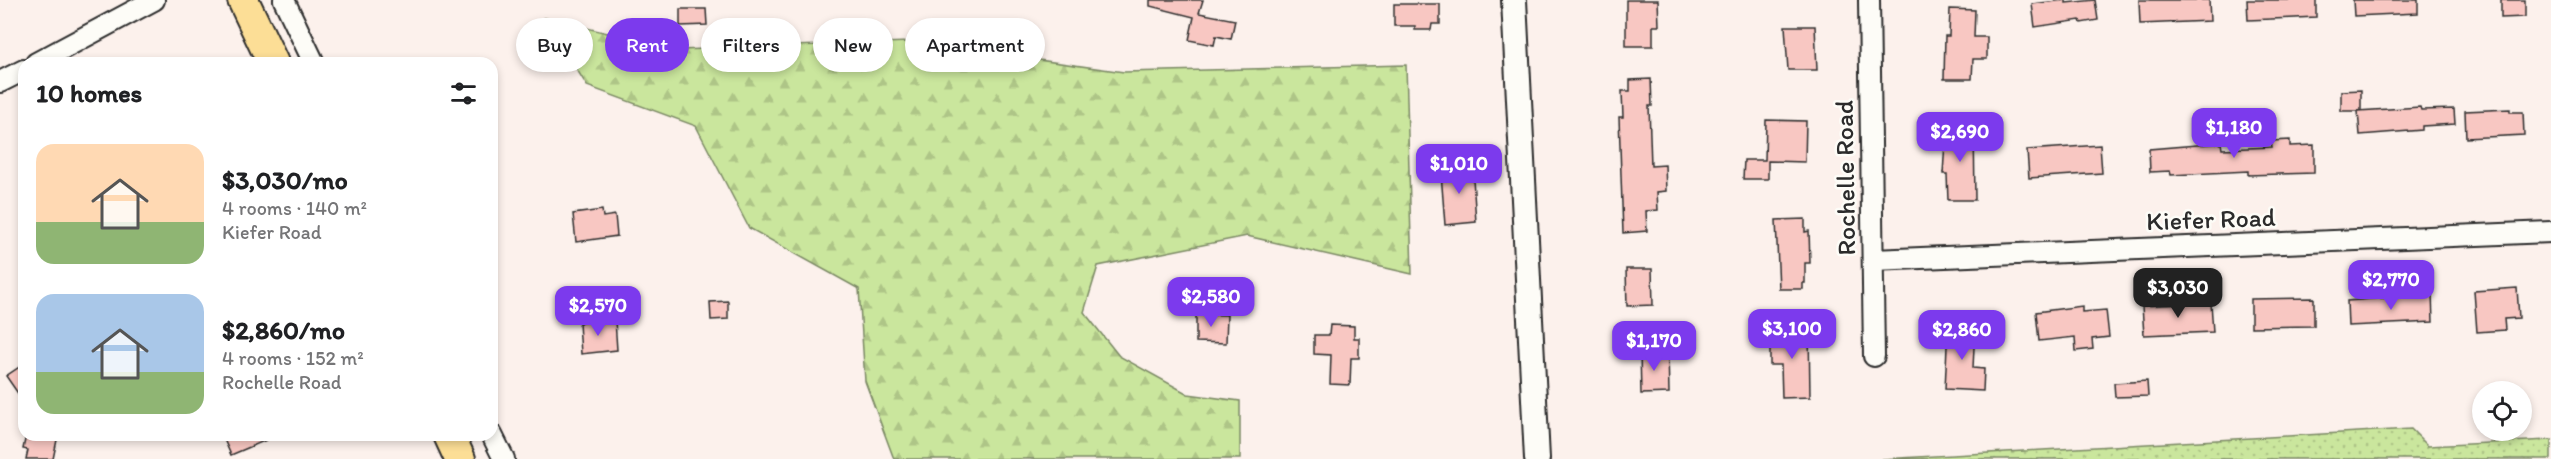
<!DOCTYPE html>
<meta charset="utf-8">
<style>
body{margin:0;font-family:Itim,sans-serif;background:#f2f2f2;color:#202124;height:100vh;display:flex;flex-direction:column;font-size:22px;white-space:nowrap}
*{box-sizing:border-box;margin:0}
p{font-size:20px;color:#757577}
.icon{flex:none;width:33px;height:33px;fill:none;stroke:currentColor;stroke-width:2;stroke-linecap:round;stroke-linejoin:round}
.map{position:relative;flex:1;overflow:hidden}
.sheet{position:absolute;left:18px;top:57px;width:480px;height:384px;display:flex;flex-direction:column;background:#fff;border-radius:18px;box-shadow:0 3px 9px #0003}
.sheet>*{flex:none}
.guide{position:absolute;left:516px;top:18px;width:570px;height:54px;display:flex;gap:12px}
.buttons{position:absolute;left:2472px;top:381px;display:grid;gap:12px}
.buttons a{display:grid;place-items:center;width:60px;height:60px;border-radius:50%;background:#fff;box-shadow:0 3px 9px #0003;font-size:30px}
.price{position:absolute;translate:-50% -51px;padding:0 14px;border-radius:12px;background:#7c3aed;color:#fff;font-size:20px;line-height:39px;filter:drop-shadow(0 2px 3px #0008)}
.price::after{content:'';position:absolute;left:50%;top:36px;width:18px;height:14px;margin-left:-9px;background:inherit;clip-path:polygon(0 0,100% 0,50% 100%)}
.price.on{background:#222;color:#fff}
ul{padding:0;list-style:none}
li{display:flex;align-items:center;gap:18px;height:150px;padding:0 18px}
li span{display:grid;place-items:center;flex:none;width:168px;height:120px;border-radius:18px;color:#555}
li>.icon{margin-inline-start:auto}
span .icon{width:72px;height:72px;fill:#fffc;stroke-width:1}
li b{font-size:26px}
h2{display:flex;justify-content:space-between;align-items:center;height:72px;padding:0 18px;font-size:26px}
.chip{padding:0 21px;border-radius:27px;background:#fff;box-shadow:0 3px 9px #0003;font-size:21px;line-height:54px}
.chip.on{background:#7c3aed;color:#fff}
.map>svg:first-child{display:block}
.grass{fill:url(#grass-dots);stroke:#7a8864;stroke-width:1.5}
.forest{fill:url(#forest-firs);stroke:#7a8864;stroke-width:1.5}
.building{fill:#f8c7c2;stroke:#2b2b2b;stroke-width:1.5}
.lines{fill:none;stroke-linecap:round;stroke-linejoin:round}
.minor-casing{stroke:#2b2b2b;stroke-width:24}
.tertiary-casing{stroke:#2b2b2b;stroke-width:28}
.primary-casing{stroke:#2b2b2b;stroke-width:34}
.minor{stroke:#fdfcf7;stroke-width:20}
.tertiary{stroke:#fdfcf7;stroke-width:24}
.primary{stroke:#fcde96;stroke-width:30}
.labels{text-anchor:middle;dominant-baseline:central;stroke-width:5;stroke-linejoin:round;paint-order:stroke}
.street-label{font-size:26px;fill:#2b2b2b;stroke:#fdfcf7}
</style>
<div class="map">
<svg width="2551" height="459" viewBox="0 0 2551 459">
<defs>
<pattern id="grass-dots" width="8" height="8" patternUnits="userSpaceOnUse" patternTransform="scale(1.5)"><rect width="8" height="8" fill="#cae69d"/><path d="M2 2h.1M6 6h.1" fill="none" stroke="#aec587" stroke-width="1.8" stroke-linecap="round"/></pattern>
<pattern id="forest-firs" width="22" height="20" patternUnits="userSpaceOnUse" patternTransform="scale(1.5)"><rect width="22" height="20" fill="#cae69d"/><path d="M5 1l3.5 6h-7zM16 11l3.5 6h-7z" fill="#aec587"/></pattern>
</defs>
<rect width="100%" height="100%" fill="#fcf1ec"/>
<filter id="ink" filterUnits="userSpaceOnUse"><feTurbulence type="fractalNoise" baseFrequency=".0167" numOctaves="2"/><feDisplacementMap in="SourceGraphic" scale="12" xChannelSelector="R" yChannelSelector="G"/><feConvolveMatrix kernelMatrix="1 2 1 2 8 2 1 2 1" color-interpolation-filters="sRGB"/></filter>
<g filter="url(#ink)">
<path class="grass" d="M2411,429L2428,446L2551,440V459H1882Z"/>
<path class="forest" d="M545,18L678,50L910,42L1124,72L1406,65L1412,274L1247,236L1098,266L1084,312L1119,356L1188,394L1240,401V459H894L865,381L859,289L749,228L696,126L587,86Z"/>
<g class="building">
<path d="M1150,0H1203L1199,13L1235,20L1231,39L1216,36L1214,45L1189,40L1194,17L1150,6Z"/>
<path d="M1626,0H1658L1659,26H1653V46H1626Z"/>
<path d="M2066,0V3L2095,0L2098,20L2081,23L2080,20L2035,27L2032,4Z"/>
<path d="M2139,0H2209L2210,21L2140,24Z"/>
<path d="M2247,0H2316V17L2248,20Z"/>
<path d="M2353,0H2418V13L2354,16Z"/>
<path d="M2501,0H2525V17L2501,18Z"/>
<path d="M1394,4H1440V24H1432L1431,30H1415V26H1394Z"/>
<path d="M680,9H706L707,25L680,26Z"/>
<path d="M1950,9L1975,10L1974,37H1987V59H1973L1972,79H1944L1945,36H1949Z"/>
<path d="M986,23L1003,27L1000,42L983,38Z"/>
<path d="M1785,26H1815L1817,70H1788Z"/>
<path d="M1651,79L1652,106H1649L1651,166L1665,165L1666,191L1657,192L1658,210L1646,211L1647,231L1623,233L1619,117H1623L1622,91H1630V80Z"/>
<path d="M2361,90V111H2341V91Z"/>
<path d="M2420,107L2421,110L2454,109L2455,124L2422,126V130L2360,135L2358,111Z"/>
<path d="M2510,109V112H2523L2524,135L2466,138L2465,111Z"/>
<path d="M1766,120L1806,121L1805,162L1768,161V179H1743L1744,160H1765Z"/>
<path d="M1946,126H1974L1975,200H1948L1947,174H1943Z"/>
<path d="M2290,140V146L2314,145V173L2248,175V171L2171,175L2170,171L2150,172L2149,149L2221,143L2222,149L2272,147L2271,141Z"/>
<path d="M2100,145L2102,173L2029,178L2027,150Z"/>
<path d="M1472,164L1476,222L1445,225L1441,173H1449V165Z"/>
<path d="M602,210L603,217L615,215L617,236L576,242L573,214Z"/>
<path d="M1805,219V232L1809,231L1810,263H1805V283H1803V289H1779L1776,220Z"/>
<path d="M1626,269H1652L1653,305L1627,306Z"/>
<path d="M2517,288L2519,318L2504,319L2505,330L2477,332L2474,291Z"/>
<path d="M2432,294L2433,322L2348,326L2347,301Z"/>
<path d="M2314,298V326L2251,327V299Z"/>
<path d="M728,301V319L711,320L710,302Z"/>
<path d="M2211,303L2213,332L2144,335L2142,306Z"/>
<path d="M2082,306V312L2106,310L2109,337L2092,339L2093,349L2076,351L2075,337L2039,341L2036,312Z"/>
<path d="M1196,314L1227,315L1226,343L1196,342Z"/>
<path d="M615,320L617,350L581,354L579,323Z"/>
<path d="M1330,325L1354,326V338H1359V358H1351L1350,385L1330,384L1331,355L1314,354V335H1329Z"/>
<path d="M1948,325L1975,327L1973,368L1984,369L1983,391L1945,389Z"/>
<path d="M1770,329H1809L1810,397L1782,398L1781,365H1770Z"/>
<path d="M1640,351H1668L1669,393L1641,394Z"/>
<path d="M24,364V402L6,376Z"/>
<path d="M2147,381L2148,396L2115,397L2114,383Z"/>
<path d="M26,435H58L53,459H26L28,450L23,449Z"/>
<path d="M222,435H278L231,455Z"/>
</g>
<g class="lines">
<defs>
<g id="minor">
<path d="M284,0L314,63"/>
<path d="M1869,0L1874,356"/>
<path d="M36,63L154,0"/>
<path d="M0,82L24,70"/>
<path d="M1873,260L2551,232"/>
<path d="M492,435L504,459"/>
</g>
<path id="tertiary" d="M1514,0L1537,459"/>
<g id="primary">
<path d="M243,0L273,63"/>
<path d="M449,435L460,459"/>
</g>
</defs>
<use href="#minor" class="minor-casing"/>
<use href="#tertiary" class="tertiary-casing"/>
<use href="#primary" class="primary-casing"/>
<use href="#minor" class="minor"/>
<use href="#tertiary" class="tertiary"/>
<use href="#primary" class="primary"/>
</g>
</g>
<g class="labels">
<g class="street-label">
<text transform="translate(1845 178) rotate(-91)">Rochelle Road</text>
<text transform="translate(2211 219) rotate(-2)">Kiefer Road</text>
</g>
</g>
</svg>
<div class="buttons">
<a><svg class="icon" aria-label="locate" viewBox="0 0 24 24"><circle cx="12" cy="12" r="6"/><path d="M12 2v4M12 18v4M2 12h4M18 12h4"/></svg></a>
</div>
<b class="price" style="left:2234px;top:159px">$1,180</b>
<b class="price" style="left:1960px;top:163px">$2,690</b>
<b class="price" style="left:1459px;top:195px">$1,010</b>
<b class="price" style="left:2391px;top:311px">$2,770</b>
<b class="price on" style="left:2178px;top:319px">$3,030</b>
<b class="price" style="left:1211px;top:328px">$2,580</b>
<b class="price" style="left:598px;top:337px">$2,570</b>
<b class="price" style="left:1792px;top:360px">$3,100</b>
<b class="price" style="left:1962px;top:361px">$2,860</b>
<b class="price" style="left:1654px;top:372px">$1,170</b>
<div class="guide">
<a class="chip">Buy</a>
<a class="chip on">Rent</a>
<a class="chip">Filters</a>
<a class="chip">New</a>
<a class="chip">Apartment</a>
</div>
<section class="sheet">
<h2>10 homes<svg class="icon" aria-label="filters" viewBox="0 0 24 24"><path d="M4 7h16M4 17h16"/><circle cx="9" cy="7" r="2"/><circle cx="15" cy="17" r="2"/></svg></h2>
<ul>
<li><span style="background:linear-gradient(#ffd9b3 65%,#8fb573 0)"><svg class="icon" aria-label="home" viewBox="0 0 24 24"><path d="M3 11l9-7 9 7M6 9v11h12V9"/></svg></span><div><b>$3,030/mo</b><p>4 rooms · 140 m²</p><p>Kiefer Road</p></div></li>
<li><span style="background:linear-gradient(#a9c7e8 65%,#8fb573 0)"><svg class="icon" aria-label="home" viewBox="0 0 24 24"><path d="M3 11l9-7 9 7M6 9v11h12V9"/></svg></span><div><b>$2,860/mo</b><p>4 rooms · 152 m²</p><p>Rochelle Road</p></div></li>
</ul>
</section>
</div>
